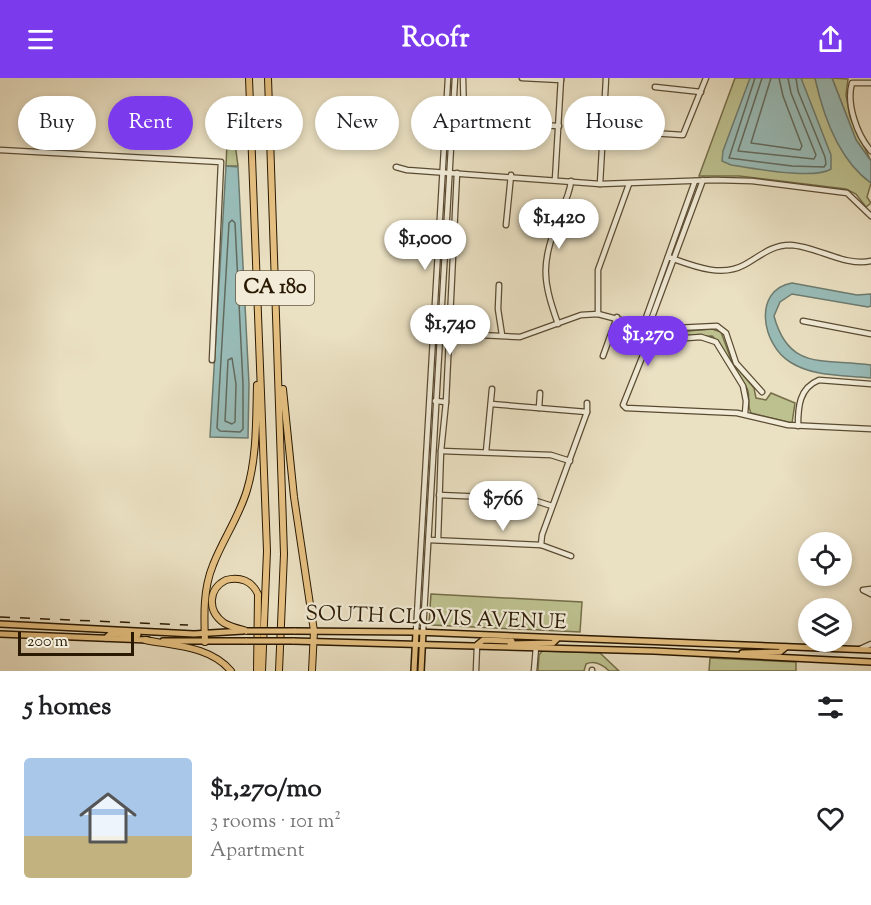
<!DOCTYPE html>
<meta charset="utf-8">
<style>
body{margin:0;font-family:"Sorts Mill Goudy",serif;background:#f6f6f6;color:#202124;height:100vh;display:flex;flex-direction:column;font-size:22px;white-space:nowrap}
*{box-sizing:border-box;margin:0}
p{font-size:20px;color:#757577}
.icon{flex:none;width:33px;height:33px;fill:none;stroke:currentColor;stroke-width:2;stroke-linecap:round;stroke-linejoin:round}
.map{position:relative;height:593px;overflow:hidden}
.panel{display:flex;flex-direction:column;background:#fff;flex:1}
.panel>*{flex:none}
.top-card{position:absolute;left:18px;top:18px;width:836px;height:54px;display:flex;gap:12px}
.controls{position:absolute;left:798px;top:454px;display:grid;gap:12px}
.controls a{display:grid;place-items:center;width:54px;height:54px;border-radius:50%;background:#fff;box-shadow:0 3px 9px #0003;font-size:30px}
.scale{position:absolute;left:18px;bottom:15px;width:116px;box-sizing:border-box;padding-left:6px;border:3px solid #2a1902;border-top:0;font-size:16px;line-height:21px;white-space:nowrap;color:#2a1902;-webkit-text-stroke:4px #f1ebd7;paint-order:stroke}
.price{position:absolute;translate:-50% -51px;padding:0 14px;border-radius:21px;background:#fff;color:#222;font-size:20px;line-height:39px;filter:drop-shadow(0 2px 3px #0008)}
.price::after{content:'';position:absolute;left:50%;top:36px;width:18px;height:14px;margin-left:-9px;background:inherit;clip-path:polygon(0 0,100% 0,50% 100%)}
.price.on{background:#7c3aed;color:#fff}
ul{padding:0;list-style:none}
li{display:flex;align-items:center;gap:18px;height:150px;padding:0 24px}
li span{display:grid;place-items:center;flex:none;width:168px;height:120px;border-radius:6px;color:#555}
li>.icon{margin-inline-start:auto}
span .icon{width:72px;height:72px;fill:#fffc;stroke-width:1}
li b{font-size:26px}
h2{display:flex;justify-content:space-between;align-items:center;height:72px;padding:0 24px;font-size:26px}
.chip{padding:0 21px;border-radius:27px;background:#fff;box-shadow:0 3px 9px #0003;font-size:21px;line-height:54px}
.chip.on{background:#7c3aed;color:#fff}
header{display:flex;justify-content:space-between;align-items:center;height:78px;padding:0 24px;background:#7c3aed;color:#fff;font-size:27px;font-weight:800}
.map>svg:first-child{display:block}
.green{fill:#bdc18f;stroke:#746d48;stroke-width:1.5}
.water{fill:#99bcb8;stroke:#6d7b6f;stroke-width:1.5}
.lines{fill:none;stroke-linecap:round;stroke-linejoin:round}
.shore{stroke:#626a5d;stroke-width:1.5}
.minor-casing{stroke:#5a4b32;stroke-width:7}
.major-casing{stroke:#2a1902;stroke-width:8}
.highway-casing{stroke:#2a1902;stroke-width:8}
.minor{stroke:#f1ebd7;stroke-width:4.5}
.major{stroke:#e5c081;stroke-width:5}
.highway{stroke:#e5c081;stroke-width:6}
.rail{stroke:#2a1902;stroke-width:1.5;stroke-dasharray:10 10;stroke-linecap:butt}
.major-bridge-casing{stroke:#2a1902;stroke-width:8;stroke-linecap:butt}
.major-bridge{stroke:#e5c081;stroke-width:5}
.labels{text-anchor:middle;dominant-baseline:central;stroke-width:4.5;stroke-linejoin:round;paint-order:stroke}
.shield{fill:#f1ebd7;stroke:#665842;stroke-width:1.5}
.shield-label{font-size:20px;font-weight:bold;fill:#2a1902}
.street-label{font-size:21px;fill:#2a1902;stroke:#f1ebd7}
</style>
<header><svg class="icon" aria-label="menu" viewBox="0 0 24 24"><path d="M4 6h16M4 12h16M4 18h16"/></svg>Roofr<svg class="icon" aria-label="share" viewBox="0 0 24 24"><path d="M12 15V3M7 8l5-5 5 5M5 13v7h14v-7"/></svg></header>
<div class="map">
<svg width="871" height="593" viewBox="0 0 871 593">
<rect width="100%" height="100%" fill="#eae0c2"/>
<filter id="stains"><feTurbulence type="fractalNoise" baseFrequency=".00333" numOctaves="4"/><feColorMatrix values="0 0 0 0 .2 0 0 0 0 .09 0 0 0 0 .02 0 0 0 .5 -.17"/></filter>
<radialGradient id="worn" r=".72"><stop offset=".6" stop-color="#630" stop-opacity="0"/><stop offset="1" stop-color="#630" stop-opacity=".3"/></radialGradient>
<g class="green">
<path d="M735,0H815C824,37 839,82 871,105L867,119L871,125L866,129L856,116L846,111L739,98H699Z"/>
<path d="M832,0L848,1L846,17L850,39L871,83L856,62Z"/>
<path d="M229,20L238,88H226Z"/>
<path d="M712,251L721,254L732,284L754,310L756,320L766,322L771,315L795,325L792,345L751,335C747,328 750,320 748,313C747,308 716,260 712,258L657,260L640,269L645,254L664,255Z"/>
<path d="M431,516L582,524L580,554L432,547L429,545Z"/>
<path d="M542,573L600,575L619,593H609C603,587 595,582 586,586L584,593H538L539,577Z"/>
<path d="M710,580L796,584V593H709Z"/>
</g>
<g class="water">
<path d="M750,0H801L831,77V91C814,102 753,90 731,87L722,83L723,73Z"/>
<path d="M815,0H832L856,62L871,83V105C839,82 823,37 815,0Z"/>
<path d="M226,88L238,89L249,306L248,360L210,359Z"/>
<path d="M792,205L857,217L871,216V228L868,229L792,216L780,224L774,238C789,294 825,280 871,287V300C844,297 813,299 790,284C762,267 752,212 792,205Z"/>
</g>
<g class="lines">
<g class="shore">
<path d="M755,0L729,80L792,88L824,89L826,86L825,79L798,13L796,0"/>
<path d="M762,0L738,73L814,81L816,77L791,15L788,0"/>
<path d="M771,0L751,65L800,72L802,68L783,18L779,0"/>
<path d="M232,142L235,145L243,306V351L240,354L220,353L217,350L229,145Z"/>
<path d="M232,280L236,306L235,344L232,346L225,343L228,282Z"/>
</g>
<defs>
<g id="minor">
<path d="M522,0L561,2"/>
<path d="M871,5H852C846,26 857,57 871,73"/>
<path d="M655,9L701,14"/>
<path d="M453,45H461L464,40L463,0"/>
<path d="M509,46L559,48"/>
<path d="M603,52L683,57L706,0"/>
<path d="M0,72L221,84L212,282"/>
<path d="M396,89L407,92L600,106L715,102L752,103L847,115L871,138"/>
<path d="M555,102L561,0"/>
<path d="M600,106L606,0"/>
<path d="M506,147L511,97"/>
<path d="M668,179C691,187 720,200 744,187C759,179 771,167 790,167C816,168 845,189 871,183"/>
<path d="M499,207L498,231L502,257"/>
<path d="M598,236V192L629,106"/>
<path d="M803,243L871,256"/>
<path d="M558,246C541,198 542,186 559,138C564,127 570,115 571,103"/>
<path d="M643,248L695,103"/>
<path d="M648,250L703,102"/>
<path d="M440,255L520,259L581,237L598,236L655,251L717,248L726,255L736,285L762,314"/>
<path d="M603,278L617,239"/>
<path d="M435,323L446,324L457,95"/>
<path d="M491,326L587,334"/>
<path d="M539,330L540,315"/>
<path d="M745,336L746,323L743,308L716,264L701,259L657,262L647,267L623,327L626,330L737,335L788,347L871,351"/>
<path d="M798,348C798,329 799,310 819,302L871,306"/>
<path d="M441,373L551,377L570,383"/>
<path d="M486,374L492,311"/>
<path d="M439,417L530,421L552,428"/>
<path d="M429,462L541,467L571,478"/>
<path d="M438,462L441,373L446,324"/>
<path d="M541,467L542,457L587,334V325"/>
<path d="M871,511L863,512L871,516"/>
<path d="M416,554L448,0"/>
<path d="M423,554L455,0"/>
<path d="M860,571L871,566"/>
<path d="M476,593L477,567"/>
<path d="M534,593L536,569"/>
<path d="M592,593V592"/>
</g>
<g id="major">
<path d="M0,546L194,556L243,553"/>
<path d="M294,553L416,554L871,572"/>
<path d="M0,556L148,562"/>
<path d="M106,560L110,556L138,557"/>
<path d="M163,563H247"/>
<path d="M293,563L654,573L871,584"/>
<path d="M510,566L553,565L557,561"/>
<path d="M477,567L483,562L512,563"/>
<path d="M742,575L780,574L786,569"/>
<path d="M414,593L416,554"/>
<path d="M421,593L423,554"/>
</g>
<g id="highway">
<path d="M249,0L267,473L262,593"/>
<path d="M268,0L284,476L279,593"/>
<path d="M283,311L294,419L314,553L312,593"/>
<path d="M247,553C240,551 231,549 224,545C207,533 208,511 226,502C240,498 252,503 258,516L257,593"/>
<path d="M145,562C175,568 210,568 231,593"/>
<path d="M205,564C204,538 203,511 213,487C223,461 239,439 247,412C257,379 256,342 257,307"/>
</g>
</defs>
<use href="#minor" class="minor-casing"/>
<use href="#major" class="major-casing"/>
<use href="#highway" class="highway-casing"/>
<use href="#minor" class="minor"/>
<use href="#major" class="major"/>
<use href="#highway" class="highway"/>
<path class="rail" d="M0,539L188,547"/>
<defs>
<g id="major-bridge">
<path d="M247,553H294"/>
<path d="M247,563H293"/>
</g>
</defs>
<use href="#major-bridge" class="major-bridge-casing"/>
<use href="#major-bridge" class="major-bridge"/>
</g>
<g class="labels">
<rect class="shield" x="236" y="193" width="78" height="34" rx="4.5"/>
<g class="shield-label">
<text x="275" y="210">CA 180</text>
</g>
<g class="street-label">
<text transform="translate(436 541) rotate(2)">SOUTH CLOVIS AVENUE</text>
</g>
</g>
<rect width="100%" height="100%" filter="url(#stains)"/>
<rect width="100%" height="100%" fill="url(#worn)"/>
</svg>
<div class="controls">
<a><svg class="icon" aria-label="locate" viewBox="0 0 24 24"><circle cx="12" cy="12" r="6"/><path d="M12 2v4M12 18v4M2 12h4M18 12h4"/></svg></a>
<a><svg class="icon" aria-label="layers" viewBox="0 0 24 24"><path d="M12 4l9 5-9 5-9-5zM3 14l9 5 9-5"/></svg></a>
</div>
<div class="scale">200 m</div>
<b class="price" style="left:559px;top:172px">$1,420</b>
<b class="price" style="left:425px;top:193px">$1,000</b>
<b class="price" style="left:450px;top:278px">$1,740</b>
<b class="price on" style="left:648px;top:289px">$1,270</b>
<b class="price" style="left:503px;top:454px">$766</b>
<div class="top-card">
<a class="chip">Buy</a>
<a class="chip on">Rent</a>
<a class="chip">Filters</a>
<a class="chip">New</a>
<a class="chip">Apartment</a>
<a class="chip">House</a>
</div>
</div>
<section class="panel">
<h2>5 homes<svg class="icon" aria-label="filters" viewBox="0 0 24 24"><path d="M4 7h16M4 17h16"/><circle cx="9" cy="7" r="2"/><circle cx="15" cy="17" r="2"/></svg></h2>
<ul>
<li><span style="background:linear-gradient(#a9c7e8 65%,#c2b280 0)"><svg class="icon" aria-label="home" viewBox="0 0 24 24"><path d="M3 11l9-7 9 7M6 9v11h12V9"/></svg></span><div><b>$1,270/mo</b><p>3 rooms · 101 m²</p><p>Apartment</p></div><svg class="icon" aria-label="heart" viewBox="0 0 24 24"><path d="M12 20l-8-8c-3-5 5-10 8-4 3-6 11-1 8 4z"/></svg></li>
</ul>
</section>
